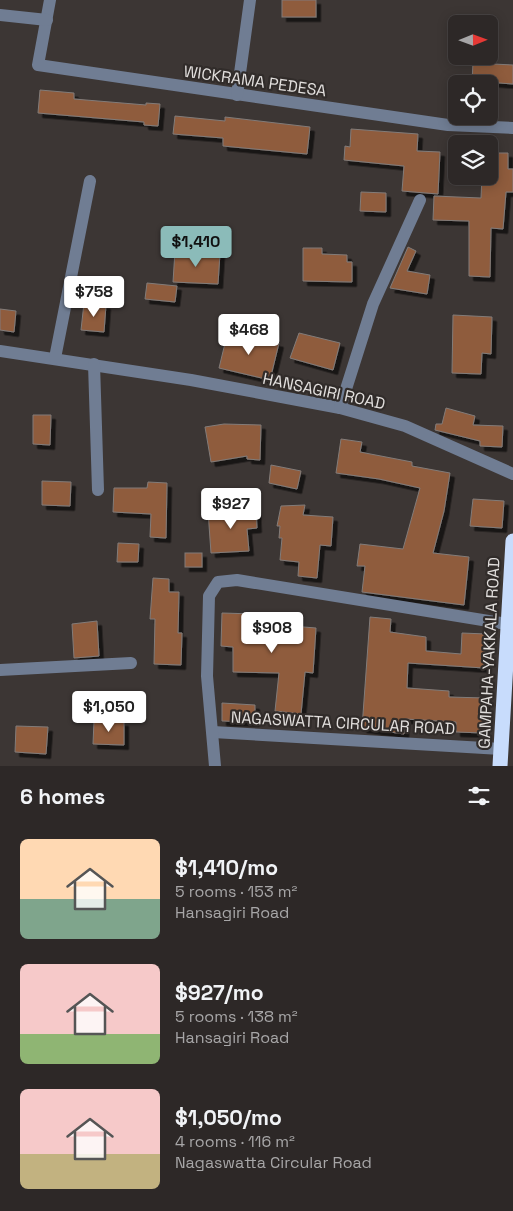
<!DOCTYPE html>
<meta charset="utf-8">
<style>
body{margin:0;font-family:"Space Grotesk",sans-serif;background:#35302f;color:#f1f3f6;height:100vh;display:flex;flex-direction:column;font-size:19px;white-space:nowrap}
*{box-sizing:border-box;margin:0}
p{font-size:16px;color:#a7a6a7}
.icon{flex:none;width:28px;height:28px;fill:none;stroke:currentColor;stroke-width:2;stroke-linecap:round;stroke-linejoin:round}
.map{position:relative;height:766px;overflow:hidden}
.panel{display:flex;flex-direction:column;background:#2d2827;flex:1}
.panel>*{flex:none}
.needle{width:32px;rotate:89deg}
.controls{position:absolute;left:448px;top:15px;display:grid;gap:10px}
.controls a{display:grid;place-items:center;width:50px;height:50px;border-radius:8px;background:#2d2827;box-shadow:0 2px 12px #0003,0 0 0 1px #484444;font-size:25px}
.price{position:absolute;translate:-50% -42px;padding:0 11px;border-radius:5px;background:#fff;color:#222;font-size:16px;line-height:32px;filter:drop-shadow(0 1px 2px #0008)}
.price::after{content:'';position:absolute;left:50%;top:30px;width:15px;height:11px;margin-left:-8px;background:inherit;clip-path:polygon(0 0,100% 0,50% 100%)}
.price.current{background:#8bbbb9;color:#111}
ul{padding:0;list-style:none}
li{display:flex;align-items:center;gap:15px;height:125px;padding:0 20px}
li span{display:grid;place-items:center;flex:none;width:140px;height:100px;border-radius:8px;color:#555}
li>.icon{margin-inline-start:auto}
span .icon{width:60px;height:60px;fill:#fffc;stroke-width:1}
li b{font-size:21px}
h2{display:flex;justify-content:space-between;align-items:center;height:60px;padding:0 20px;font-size:21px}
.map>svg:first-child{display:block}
.building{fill:#8f5b3e;stroke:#827c79;filter:url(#shadow)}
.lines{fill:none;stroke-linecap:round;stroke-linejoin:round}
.minor{stroke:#707d93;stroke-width:12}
.highway{stroke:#c8dcfc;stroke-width:15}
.labels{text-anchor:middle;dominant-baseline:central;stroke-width:4.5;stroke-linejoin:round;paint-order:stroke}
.street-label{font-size:16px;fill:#e2dfdd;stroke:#312c2a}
</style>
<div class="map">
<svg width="513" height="766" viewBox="0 0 513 766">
<defs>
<filter id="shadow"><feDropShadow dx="4.5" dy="4.5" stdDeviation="0" flood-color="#0009"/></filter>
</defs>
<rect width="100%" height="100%" fill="#3c3634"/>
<g class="building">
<rect x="282" y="0" width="34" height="17"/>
<path d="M473,63L513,65V84L472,81Z"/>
<path d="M40,90L74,93V99L146,105V103L160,104L158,126L144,125V122L38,113Z"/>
<path d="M175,116L225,121V117L310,127L307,154L223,146V138L173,134Z"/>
<path d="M351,129L418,134L417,151L440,152L438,194L402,191L404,166L344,160L345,146L350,147Z"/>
<path d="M489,153H508V169H513V192H506L503,229L491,228L490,277L469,276V221L433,220L434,196L481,198L482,176H489Z"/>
<path d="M361,192L386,193V212L360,211Z"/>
<path d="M408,247L416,251L407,271L430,275L427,294L390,288Z"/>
<path d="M303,248H322V254L347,255V262H352V282L303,281Z"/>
<path d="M175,251L220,253L218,284L173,282Z"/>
<path d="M147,283L177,286L175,302L145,299Z"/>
<path d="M84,303L106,305L104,332L81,330Z"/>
<path d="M0,309L16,311L14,332L0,330Z"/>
<path d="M453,315L492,317L491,354L482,353L481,374L452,373Z"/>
<path d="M228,331L279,343L270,380L219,368Z"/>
<path d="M299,333L340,343L333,370L290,358Z"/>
<path d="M446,408L475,416L473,425L503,426L502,447L480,446V441L435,430L436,424H442Z"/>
<path d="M33,415H51L50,445L33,444Z"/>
<path d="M224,424L261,425L260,460L247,459V456L211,462L205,427Z"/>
<path d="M341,439L362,442L360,452L412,462V466L450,473L444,511L433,553L469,557L464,605L362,592L365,566H357L360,544L403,549L420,488L379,479L336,473Z"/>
<path d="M271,465L301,471L297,489L269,483Z"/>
<path d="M42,481L71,482L70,506L42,505Z"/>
<path d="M148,482L167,483L166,538L150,537L151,514L113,512L114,488H147Z"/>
<path d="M473,499L504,501L502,528L470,526Z"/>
<path d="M305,505L303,515L333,517L331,546L320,545L317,578L298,576L299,562L280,560L282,538H279L280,526H277L281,506Z"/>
<path d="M256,508L257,528L247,529L249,551L211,553L208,511Z"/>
<path d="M118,543L139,544L138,562H117Z"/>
<rect x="185" y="553" width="17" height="14"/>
<path d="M153,578L169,579V592H179L178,633H182L181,665L154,664L155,619H150Z"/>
<path d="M222,613L255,614V623L316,628L313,673L305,672L301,714L275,711L279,673L233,672V647L221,646Z"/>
<path d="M370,617L391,619L390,632L426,637V651L461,654L462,633L486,634L484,668L408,663L407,688L449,691V697L485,698L484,733L456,732V722L405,719L404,734L362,728Z"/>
<path d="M97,621L99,656L74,658L72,624Z"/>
<path d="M222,703L255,705V722L222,721Z"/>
<path d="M94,721L124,722V745L93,744Z"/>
<path d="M16,726L48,727L46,754L15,752Z"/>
</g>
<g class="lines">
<g class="minor">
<path d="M50,0L38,65L448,125L513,128"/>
<path d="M0,15L47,20"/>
<path d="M237,95L250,0"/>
<path d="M0,351L191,380L340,408L405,426L513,474"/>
<path d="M55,358L90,181"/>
<path d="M94,364L98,490"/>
<path d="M340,408L373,304L420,200"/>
<path d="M0,670L131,663"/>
<path d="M213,732L501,749"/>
<path d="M215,766L207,676L209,596L218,582L237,580L507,624"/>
</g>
<path class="highway" d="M500,766L513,541"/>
</g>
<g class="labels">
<g class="street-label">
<text transform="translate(255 81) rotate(8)">WICKRAMA PEDESA</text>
<text transform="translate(324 391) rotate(12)">HANSAGIRI ROAD</text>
<text transform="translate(489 653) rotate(-87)">GAMPAHA-YAKKALA ROAD</text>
<text transform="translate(343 723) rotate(3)">NAGASWATTA CIRCULAR ROAD</text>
</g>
</g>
</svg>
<div class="controls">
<a><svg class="needle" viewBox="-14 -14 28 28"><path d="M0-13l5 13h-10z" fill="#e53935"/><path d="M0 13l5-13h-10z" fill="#a7a6a7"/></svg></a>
<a><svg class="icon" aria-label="locate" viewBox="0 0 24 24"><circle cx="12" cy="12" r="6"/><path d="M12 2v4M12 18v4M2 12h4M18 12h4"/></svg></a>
<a><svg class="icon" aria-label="layers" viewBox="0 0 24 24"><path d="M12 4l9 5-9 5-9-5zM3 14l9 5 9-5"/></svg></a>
</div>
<b class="price current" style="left:196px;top:268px">$1,410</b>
<b class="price" style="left:94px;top:318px">$758</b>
<b class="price" style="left:249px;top:356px">$468</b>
<b class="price" style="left:231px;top:530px">$927</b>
<b class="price" style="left:272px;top:654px">$908</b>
<b class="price" style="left:109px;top:733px">$1,050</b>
</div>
<section class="panel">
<h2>6 homes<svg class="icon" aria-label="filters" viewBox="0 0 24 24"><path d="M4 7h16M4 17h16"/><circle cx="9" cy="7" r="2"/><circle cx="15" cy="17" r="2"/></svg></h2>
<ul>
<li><span style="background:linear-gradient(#ffd9b3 60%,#7fa58c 0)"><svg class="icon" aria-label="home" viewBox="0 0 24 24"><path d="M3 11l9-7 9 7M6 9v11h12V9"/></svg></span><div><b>$1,410/mo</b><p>5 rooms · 153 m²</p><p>Hansagiri Road</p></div></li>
<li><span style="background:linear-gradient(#f6c9c9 70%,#8fb573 0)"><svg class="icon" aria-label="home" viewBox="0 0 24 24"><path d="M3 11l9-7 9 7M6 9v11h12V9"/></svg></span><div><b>$927/mo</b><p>5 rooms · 138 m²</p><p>Hansagiri Road</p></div></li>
<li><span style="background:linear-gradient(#f6c9c9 65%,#c2b280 0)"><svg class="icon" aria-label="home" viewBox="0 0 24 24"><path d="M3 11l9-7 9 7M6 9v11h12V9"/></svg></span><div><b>$1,050/mo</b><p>4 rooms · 116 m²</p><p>Nagaswatta Circular Road</p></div></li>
</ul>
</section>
